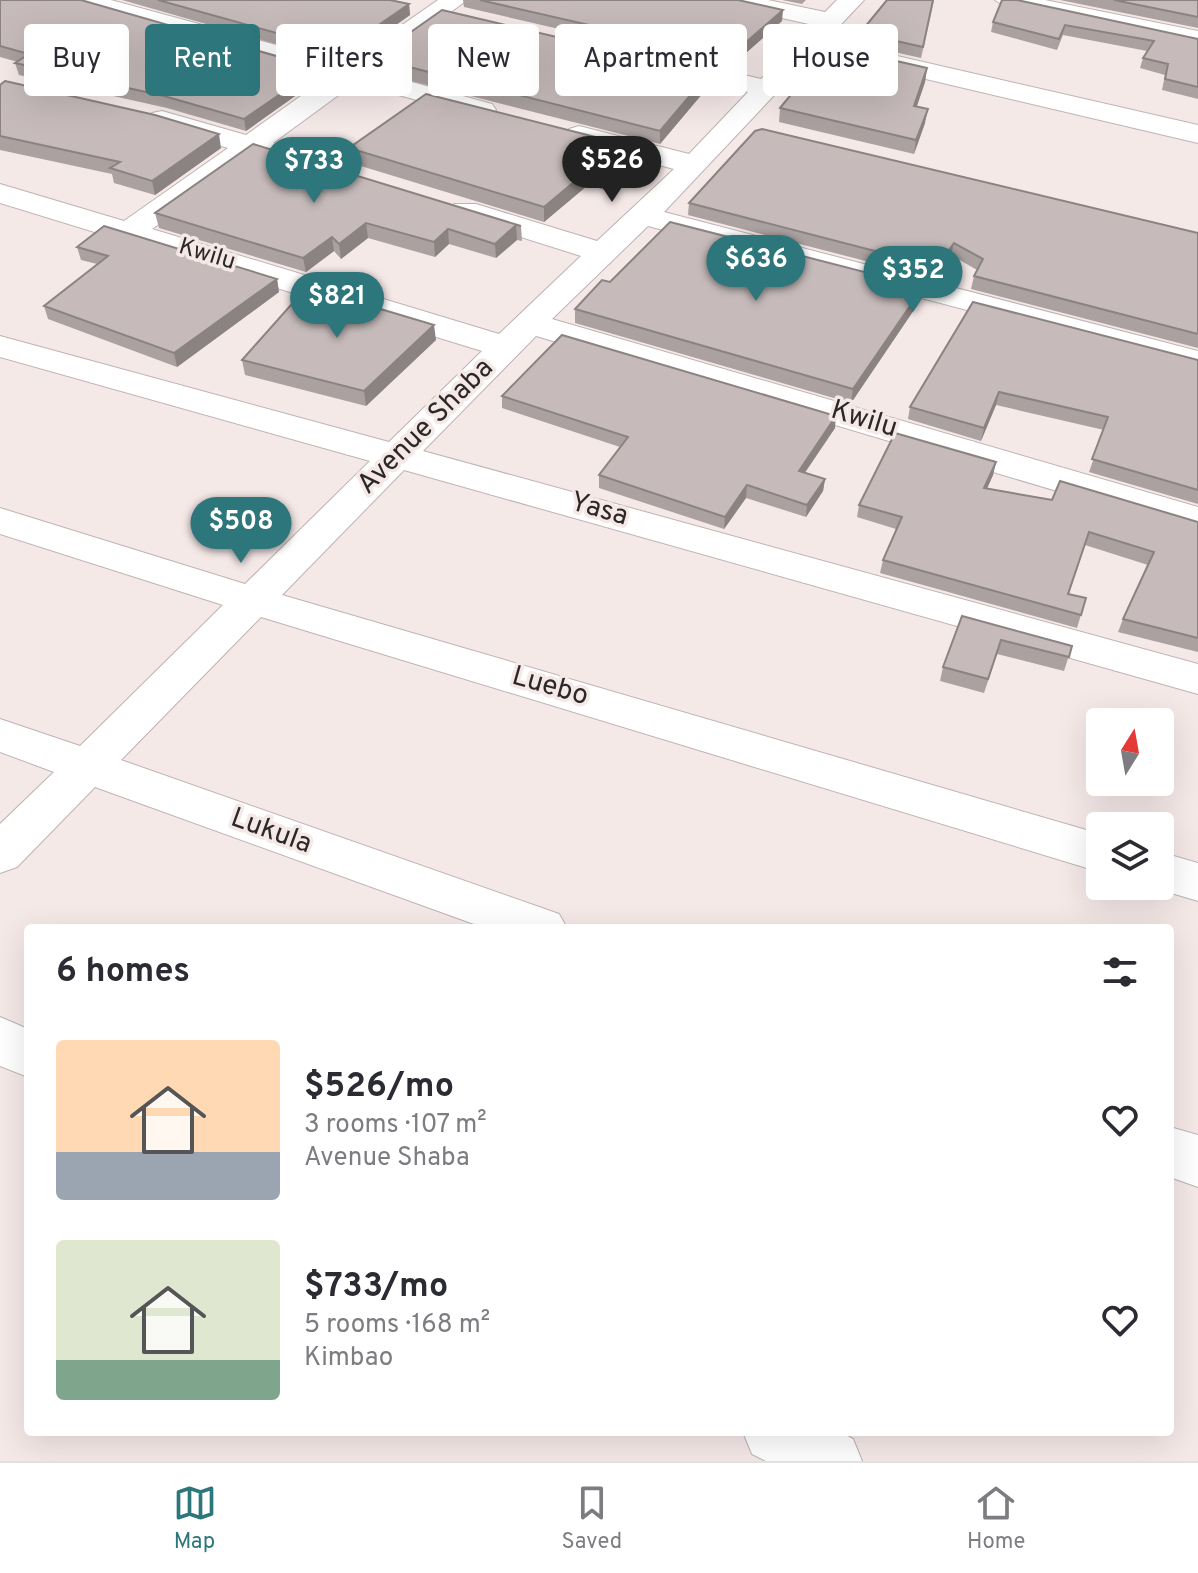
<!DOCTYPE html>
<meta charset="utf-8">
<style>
body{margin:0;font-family:Overpass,sans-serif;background:#f2f2f3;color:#2b2b33;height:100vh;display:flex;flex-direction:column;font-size:30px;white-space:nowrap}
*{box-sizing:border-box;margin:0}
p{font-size:26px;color:#7c7c81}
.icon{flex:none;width:44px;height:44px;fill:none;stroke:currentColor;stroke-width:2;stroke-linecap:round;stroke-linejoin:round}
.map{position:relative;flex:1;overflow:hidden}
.details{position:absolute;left:24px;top:924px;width:1150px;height:512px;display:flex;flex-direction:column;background:#fff;border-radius:8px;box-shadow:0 8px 32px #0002}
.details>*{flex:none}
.guide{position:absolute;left:24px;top:24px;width:1150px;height:72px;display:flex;gap:16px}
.needle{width:52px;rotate:11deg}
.fabs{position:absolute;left:1086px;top:708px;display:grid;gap:16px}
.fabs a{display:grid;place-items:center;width:88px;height:88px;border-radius:8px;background:#fff;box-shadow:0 8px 32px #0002;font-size:40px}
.price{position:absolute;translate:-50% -68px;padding:0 18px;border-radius:28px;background:#2d767c;color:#fff;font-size:26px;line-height:52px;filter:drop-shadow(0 2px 4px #0008)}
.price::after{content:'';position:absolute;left:50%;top:48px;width:24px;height:18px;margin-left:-12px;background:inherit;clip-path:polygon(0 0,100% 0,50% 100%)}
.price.current{background:#222;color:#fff}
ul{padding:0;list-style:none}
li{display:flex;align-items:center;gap:24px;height:200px;padding:0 32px}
li span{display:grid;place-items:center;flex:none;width:224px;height:160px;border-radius:8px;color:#555}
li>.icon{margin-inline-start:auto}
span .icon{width:96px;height:96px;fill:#fffc;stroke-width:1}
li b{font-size:34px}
h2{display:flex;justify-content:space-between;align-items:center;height:96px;padding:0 32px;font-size:34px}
.pill{padding:0 28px;border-radius:8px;background:#fff;box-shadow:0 8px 32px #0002;font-size:28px;line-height:72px}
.pill.current{background:#2d767c;color:#fff}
.tabs{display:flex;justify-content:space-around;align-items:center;height:112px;border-top:2px solid #e1e1e2;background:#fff;font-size:22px;color:#7c7c81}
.tabs a{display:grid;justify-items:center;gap:4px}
.tabs .current{color:#2d767c}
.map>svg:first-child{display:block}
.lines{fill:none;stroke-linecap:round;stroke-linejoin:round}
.minor-casing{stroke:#beb3b2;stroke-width:2}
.minor{fill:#fff;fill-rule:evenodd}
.wall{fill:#aaa1a0}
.shaded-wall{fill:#8b8382}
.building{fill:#c6bbba;stroke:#8b8382;stroke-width:2}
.labels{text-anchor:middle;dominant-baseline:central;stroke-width:7;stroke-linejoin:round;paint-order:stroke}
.far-street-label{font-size:24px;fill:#2d2828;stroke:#f5e9e8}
.street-label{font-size:28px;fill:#2d2828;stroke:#f5e9e8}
</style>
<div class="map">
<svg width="1198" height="1461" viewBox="0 0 1198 1461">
<rect width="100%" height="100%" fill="#f5e9e8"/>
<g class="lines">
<defs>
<g id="minor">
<path d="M70,0H111L346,64L438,0H467L372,71L492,104L496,110L492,116L482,118L355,83L273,143L317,156L322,162L317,168L307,171L255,156L152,229L499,334L581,256L454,216L450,210L454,204H476L597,241L674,169L569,141L565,135L569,129L579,126L689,154L748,92L643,67L639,61L643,55L652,53L761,79L813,25L724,5L720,0H768L825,12L837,0H864L664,212L1198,351V371L648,226L552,319L1198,507V533L536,336L423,451L1198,664V694L404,470L282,595L1100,834V872L261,617L121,760L559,914L567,928H485L95,787L17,867L0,873V824L54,772L0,752V719L80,746L223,605L0,534V508L245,584L370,461L0,357V336L389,442L482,351L0,203V184L124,221L228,148L152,125L148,119L152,113L162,111L246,135L329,76L74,5Z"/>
<path d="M995,0H1045L1198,31V47L1008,8Z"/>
<path d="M871,50L1198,125V143L862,64L858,58L862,52Z"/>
<path d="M1160,852L1198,863V901L1148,886H1160Z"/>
<path d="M0,1017L28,1029V1077L0,1066Z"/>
<path d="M1170,1127L1198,1135V1187L1170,1177Z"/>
<path d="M743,1432H840L853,1439L862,1461H766L752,1454Z"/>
</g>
</defs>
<use href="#minor" class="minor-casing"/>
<use href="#minor" class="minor"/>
</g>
<g class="wall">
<path d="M0,0L319,79L246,131L167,108L19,75L15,63L18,62L0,57Z"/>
<path d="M122,0H390L409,4L410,15L342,63Z"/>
<path d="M463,0H738L782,21L729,68L464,7Z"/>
<path d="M782,0H806L802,4Z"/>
<path d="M934,0L921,58L859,44L860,33Z"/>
<path d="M1002,0L1198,39V99L1162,90L1165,75L1140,68L1143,58L1147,51L1063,35L1057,50L991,32L993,22Z"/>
<path d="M1060,0H1198V28Z"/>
<path d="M374,58L708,87L660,144L376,72Z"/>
<path d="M927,68L925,82L917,106L925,123L914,154L779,122L780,108Z"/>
<path d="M0,85L221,148L155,195L114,183L112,174L0,150Z"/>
<path d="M349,148L638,163L609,191L588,185L544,222L351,163Z"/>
<path d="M689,203L1198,233V348L971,289L974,276L977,270L951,255L935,279L688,215Z"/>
<path d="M155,213L521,226L522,241L517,240L496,258L449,244L435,257L368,238L341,259L334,251L306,272L159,228Z"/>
<path d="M77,247L277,279L279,292L177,367L48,319L44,306L97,264L81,260Z"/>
<path d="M610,282L920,301L851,403L575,323V309Z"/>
<path d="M436,340L366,406L245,375L242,360Z"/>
<path d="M1198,360V504L1089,472L1104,430L996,405L981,441L908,419L910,407Z"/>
<path d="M502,396L835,428L805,472L825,479L823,491L806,517L746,498L724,529L599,488V475L620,447L502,408Z"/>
<path d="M996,462L993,475L987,489L1052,500L1198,522V652L1118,632L1123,619L1148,565L1085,545L1069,594L1086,598L1077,628L880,573L883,560L896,529L857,517L859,505Z"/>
<path d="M962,616L1072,646L1064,671L997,654L984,693L940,681L943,667Z"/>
</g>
<g class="shaded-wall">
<path d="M409,4L410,15L342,63L341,51Z"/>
<path d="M783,10L782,21L729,68V57Z"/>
<path d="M318,68L319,79L246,131L244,119Z"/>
<path d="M927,68L925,82L912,120L914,106Z"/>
<path d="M709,73L708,87L660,144V131Z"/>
<path d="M928,109L925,123L914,154L916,140Z"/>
<path d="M219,134L221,148L155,195L152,181Z"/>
<path d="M639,148L638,163L609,191L610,176Z"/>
<path d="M587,171L588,185L544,222V207Z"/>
<path d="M366,223L368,238L341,259L339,244Z"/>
<path d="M516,225L517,240L496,258L495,244Z"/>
<path d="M448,229L449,244L435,257L434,242Z"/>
<path d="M332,237L334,251L306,272L303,258Z"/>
<path d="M954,243L951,255L935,279L937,267Z"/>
<path d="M277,279L279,292L177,367L174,353Z"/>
<path d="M923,287L920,301L851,403L853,389Z"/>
<path d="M434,325L436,340L366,406L364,391Z"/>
<path d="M999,392L996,405L981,441L984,428Z"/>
<path d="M836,416L835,428L798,483L799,471Z"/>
<path d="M996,462L993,475L981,501L984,488Z"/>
<path d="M825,479L823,491L806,517L807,505Z"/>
<path d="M747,485L746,498L724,529L725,517Z"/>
</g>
<g class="building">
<path d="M0,0H81L318,68L244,119L164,96L15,63L29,54L0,46Z"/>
<path d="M158,0H390L409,4L341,51Z"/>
<path d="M480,0H738L783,10L729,57Z"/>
<path d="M887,0H933L923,47L860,33Z"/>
<path d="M1002,0H1017L1198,39V87L1165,79L1168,64L1143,58L1154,41L1065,25L1059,39L993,22Z"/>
<path d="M1114,0H1198V17Z"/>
<path d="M442,10L709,73L660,131L374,58Z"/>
<path d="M831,46L927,68L914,106L928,109L916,140L780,108Z"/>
<path d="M5,81L155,115L219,134L152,181L110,168L120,162L0,136V85Z"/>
<path d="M426,94L639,148L610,176L587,171L544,207L349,148Z"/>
<path d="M762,129L1198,233V334L974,276L983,259L954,243L937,267L689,203L755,131Z"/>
<path d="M253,144L521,226L516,225L495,244L448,229L434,242L366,223L339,244L332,237L303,258L155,213Z"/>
<path d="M670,222L923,287L853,389L575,309L602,280L610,282Z"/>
<path d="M104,226L277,279L174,353L44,306L108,256L77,247Z"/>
<path d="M307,287L434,325L364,391L242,360Z"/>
<path d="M973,302L1198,360V490L1092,459L1108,417L999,392L984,428L910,407Z"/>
<path d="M562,335L836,416L799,471L825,479L807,505L747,485L725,517L599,475L628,437L502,396Z"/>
<path d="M895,433L996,462L984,488L1052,500L1060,481L1198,522V638L1123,619L1154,552L1089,532L1068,594L1086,598L1081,615L883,560L902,517L859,505Z"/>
<path d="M962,616L1072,646L1069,657L1001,640L988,679L943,667Z"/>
</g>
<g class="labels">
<g class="far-street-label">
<text transform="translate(207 255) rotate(17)">Kwilu</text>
</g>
<g class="street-label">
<text transform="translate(864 420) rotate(17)">Kwilu</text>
<text transform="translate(426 427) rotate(-45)">Avenue Shaba</text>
<text transform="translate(599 510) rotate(16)">Yasa</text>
<text transform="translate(550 687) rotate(16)">Luebo</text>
<text transform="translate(271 832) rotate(20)">Lukula</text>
</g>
</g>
</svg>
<div class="fabs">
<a><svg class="needle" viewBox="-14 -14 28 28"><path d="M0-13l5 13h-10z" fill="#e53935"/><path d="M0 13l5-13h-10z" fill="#7c7c81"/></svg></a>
<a><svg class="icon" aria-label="layers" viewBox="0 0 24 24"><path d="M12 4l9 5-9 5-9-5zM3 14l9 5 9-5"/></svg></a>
</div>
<b class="price current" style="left:612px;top:204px">$526</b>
<b class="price" style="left:314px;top:205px">$733</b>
<b class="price" style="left:756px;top:303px">$636</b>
<b class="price" style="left:913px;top:314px">$352</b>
<b class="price" style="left:337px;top:340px">$821</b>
<b class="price" style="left:241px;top:565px">$508</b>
<div class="guide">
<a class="pill">Buy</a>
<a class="pill current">Rent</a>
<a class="pill">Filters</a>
<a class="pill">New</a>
<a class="pill">Apartment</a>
<a class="pill">House</a>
</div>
<section class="details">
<h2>6 homes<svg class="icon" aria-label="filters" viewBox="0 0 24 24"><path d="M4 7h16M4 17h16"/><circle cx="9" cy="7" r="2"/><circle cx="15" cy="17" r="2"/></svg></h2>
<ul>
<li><span style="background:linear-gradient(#ffd9b3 70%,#9aa5b1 0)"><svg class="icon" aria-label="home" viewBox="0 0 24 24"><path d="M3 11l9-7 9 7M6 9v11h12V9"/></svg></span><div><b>$526/mo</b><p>3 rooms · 107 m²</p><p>Avenue Shaba</p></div><svg class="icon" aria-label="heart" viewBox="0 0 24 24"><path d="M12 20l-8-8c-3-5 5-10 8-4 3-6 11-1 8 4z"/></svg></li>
<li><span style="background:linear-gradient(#dfe7d0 75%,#7fa58c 0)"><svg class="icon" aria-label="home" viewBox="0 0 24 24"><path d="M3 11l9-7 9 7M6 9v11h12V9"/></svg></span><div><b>$733/mo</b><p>5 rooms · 168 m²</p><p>Kimbao</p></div><svg class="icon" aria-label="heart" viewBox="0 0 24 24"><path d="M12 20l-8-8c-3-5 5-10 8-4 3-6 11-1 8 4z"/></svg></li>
</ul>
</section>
</div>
<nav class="tabs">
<a class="current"><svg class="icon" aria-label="map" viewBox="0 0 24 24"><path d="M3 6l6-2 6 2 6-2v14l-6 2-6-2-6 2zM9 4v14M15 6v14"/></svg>Map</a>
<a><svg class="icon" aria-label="saved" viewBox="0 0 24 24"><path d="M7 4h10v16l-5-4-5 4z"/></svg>Saved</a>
<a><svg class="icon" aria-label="home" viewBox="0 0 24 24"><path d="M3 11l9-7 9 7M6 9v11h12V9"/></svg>Home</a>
</nav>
